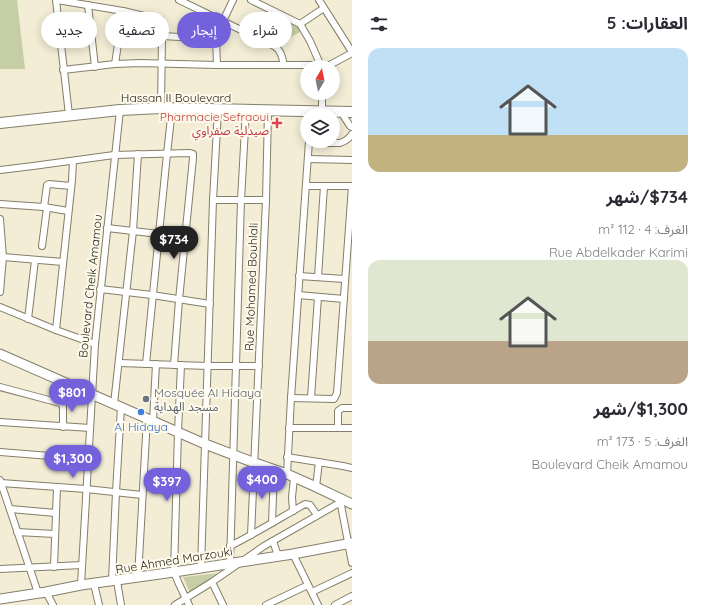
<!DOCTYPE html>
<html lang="ar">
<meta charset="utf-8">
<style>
body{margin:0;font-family:Quicksand,"Noto Sans Arabic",sans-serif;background:#f7f7f7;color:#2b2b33;direction:rtl;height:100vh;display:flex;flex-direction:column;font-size:15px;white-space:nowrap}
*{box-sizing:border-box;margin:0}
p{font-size:13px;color:#7c7c81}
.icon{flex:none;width:22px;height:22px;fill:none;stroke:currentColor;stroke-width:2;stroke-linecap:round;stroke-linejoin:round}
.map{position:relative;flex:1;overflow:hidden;direction:ltr}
.drawer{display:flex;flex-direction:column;background:#fff;width:352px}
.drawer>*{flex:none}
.hud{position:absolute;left:12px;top:12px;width:280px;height:36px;direction:rtl;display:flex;gap:8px}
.needle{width:26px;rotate:9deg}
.buttons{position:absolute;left:300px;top:60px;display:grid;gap:8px}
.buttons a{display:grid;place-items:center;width:40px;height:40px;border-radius:50%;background:#fff;box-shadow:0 2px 10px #0003;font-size:20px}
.price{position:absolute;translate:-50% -34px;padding:0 9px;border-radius:14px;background:#7462dd;color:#fff;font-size:13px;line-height:26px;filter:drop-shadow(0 1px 2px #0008)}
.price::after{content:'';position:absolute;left:50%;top:24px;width:12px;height:9px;margin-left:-6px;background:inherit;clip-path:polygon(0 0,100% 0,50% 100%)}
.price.selected{background:#222;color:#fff}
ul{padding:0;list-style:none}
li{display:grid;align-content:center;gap:8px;height:212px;padding:0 16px}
li span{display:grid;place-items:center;height:124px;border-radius:12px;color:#555}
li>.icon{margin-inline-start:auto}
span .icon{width:72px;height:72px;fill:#fffc;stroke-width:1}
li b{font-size:17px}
h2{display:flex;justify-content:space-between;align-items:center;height:48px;padding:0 16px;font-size:17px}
.pill{padding:0 14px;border-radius:18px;background:#fff;box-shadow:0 2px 10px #0003;font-size:14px;line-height:36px}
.pill.selected{background:#7462dd;color:#fff}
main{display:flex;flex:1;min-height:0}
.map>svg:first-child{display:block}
.green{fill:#c5cea4}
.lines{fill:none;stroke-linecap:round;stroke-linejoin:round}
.street-casing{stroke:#847e6a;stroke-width:8}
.secondary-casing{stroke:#847e6a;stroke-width:11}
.primary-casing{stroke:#847e6a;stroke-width:12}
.street{stroke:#fff;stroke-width:6}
.secondary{stroke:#fff;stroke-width:9}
.primary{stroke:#fff;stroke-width:10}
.health-dot{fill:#e0444e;stroke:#fefaec;stroke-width:1.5}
.worship-dot{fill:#6b7280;stroke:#fefaec;stroke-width:1.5}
.shop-dot{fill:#3f7fe0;stroke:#fefaec;stroke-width:1.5}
.labels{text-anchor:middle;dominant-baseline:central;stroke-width:4;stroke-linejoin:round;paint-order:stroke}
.street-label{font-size:12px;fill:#1f1d14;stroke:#fefaec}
.health-label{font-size:12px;fill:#be3a42;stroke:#fefaec;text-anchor:end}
.worship-label{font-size:12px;fill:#5b616d;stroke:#fefaec;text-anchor:start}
.shop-label{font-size:12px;fill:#366cbe;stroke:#fefaec}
</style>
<main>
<section class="drawer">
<h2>العقارات: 5<svg class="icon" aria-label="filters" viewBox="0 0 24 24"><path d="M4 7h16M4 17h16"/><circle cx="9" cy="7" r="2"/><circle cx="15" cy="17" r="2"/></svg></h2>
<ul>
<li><span style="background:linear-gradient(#bfe0f5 70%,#c2b280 0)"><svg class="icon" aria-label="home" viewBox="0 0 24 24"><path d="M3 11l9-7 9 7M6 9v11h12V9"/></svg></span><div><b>$734/شهر</b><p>الغرف: 4 · 112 m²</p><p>Rue Abdelkader Karimi</p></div></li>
<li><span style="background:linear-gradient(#dfe7d0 65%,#b9a48a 0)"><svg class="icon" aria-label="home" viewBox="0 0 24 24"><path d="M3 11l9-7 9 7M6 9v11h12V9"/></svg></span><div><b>$1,300/شهر</b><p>الغرف: 5 · 173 m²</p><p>Boulevard Cheik Amamou</p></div></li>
</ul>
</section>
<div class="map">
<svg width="352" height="605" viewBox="0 0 352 605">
<rect width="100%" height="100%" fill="#f3edd6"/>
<g class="green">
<path d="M0,0H17L25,69H0Z"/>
<path d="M291,21L298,24L302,31L280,43Z"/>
<path d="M220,573L190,593L183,577Z"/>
</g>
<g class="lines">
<defs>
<g id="street">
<path d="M56,0L69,115"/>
<path d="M57,0L123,11L161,20L162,36L161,108"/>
<path d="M179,0L274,46C281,50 282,57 284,65"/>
<path d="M251,0L300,24L310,41L321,66"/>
<path d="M319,0L352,52"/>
<path d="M88,5L95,67"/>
<path d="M300,24L324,8"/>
<path d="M162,36L216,39"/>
<path d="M115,64L123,11"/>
<path d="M217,65L216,39L223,21L233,0"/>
<path d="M326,67L352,53"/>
<path d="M63,70L115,64L140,63L217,65H320"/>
<path d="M322,93V112"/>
<path d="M341,112L350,126L352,127"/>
<path d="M309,143H340C346,141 349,139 352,134"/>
<path d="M308,159L352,160"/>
<path d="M0,170L33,166L114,155L189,153L193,154V158L179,300L174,365"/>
<path d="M306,186H352"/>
<path d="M213,200H266"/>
<path d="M0,204L44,207L68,211"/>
<path d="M44,207L47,185L49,184L71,186"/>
<path d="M0,219L3,257L0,292"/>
<path d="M107,228L185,237"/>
<path d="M42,246L47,208"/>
<path d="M3,257L63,262"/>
<path d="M299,276L345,279"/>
<path d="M318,277L324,186"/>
<path d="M100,289L152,295L210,304"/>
<path d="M298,295L344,299"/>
<path d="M0,307L56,330L95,344"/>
<path d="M28,319L35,260"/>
<path d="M56,330L72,180L73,161"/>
<path d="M119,363L208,366H259"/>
<path d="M146,364L167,154L172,109"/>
<path d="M181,365L178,432L174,572L179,584L189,605"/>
<path d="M0,387L60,403L63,406V427"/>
<path d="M291,398L334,399L337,393L352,186"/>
<path d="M311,398L318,297"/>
<path d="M114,404L133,231L138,154"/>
<path d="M153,421L156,364"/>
<path d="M0,422L90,428"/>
<path d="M289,428H352"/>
<path d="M338,428V411L342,408H352"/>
<path d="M0,452L88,459"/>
<path d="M287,457L343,466L352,468"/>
<path d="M287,474L291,398L309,141"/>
<path d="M0,480L38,593"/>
<path d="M1,483L86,489L142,495"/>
<path d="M316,487L319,462"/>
<path d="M340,500L352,563"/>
<path d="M10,509L56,513"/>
<path d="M293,511L292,497L294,478"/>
<path d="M272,523L274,470"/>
<path d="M17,532L55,534"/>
<path d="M251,535L266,200L268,111"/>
<path d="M273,541L278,556"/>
<path d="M230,546C256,533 280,518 305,504L310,505L317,515"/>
<path d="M293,554L318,605"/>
<path d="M230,563L241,200L246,110"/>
<path d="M54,567L57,487"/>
<path d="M201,568L213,200L218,110"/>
<path d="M0,569L82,565"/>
<path d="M138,577L147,418"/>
<path d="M112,581L116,492L121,407"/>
<path d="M117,581L121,605"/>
<path d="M212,582L223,605"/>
<path d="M94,584L99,605"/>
<path d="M81,585L95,344L120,110"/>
<path d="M46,592L53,605"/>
<path d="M312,592L352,573"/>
<path d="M175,605L212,582L264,546L341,502"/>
<path d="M266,605L308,585"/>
<path d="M335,605L352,596"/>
</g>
<g id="secondary">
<path d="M0,354L205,444L255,463L287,474L314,486L352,504"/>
<path d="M0,599L46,592L81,585L174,572L293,554L352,543"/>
</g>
<path id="primary" d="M0,123L120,110L161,108L352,112"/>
</defs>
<use href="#street" class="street-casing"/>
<use href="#secondary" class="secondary-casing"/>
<use href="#primary" class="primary-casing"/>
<use href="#street" class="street"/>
<use href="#secondary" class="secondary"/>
<use href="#primary" class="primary"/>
</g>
<path class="health-dot" d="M275 117h4v4h4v4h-4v4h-4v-4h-4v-4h4z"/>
<circle class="worship-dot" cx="146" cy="399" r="4"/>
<circle class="shop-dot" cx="141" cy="412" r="4"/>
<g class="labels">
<g class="street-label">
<text x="176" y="97">Hassan II Boulevard</text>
<text transform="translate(90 286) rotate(-84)">Boulevard Cheik Amamou</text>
<text transform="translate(251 287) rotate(-88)">Rue Mohamed Bouhlali</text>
<text transform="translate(174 560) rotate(-9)">Rue Ahmed Marzouki</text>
</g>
<g class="health-label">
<text x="269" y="116">Pharmacie Sefraoui<tspan x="269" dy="14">صيدلية صفراوي</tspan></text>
</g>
<g class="worship-label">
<text x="154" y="392">Mosquée Al Hidaya<tspan x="154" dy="14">مسجد الهداية</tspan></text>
</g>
<g class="shop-label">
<text x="141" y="426">Al Hidaya</text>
</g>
</g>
</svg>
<div class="buttons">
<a><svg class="needle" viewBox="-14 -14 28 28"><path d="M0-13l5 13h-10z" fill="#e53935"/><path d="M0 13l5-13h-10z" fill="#7c7c81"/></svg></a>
<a><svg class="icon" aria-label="layers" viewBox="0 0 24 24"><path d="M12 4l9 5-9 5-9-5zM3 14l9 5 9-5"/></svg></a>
</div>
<b class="price selected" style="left:174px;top:260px">$734</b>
<b class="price" style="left:72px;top:413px">$801</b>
<b class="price" style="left:73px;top:479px">$1,300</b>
<b class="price" style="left:262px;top:500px">$400</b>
<b class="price" style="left:167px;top:502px">$397</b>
<div class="hud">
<a class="pill">شراء</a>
<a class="pill selected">إيجار</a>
<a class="pill">تصفية</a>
<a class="pill">جديد</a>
</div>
</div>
</main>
